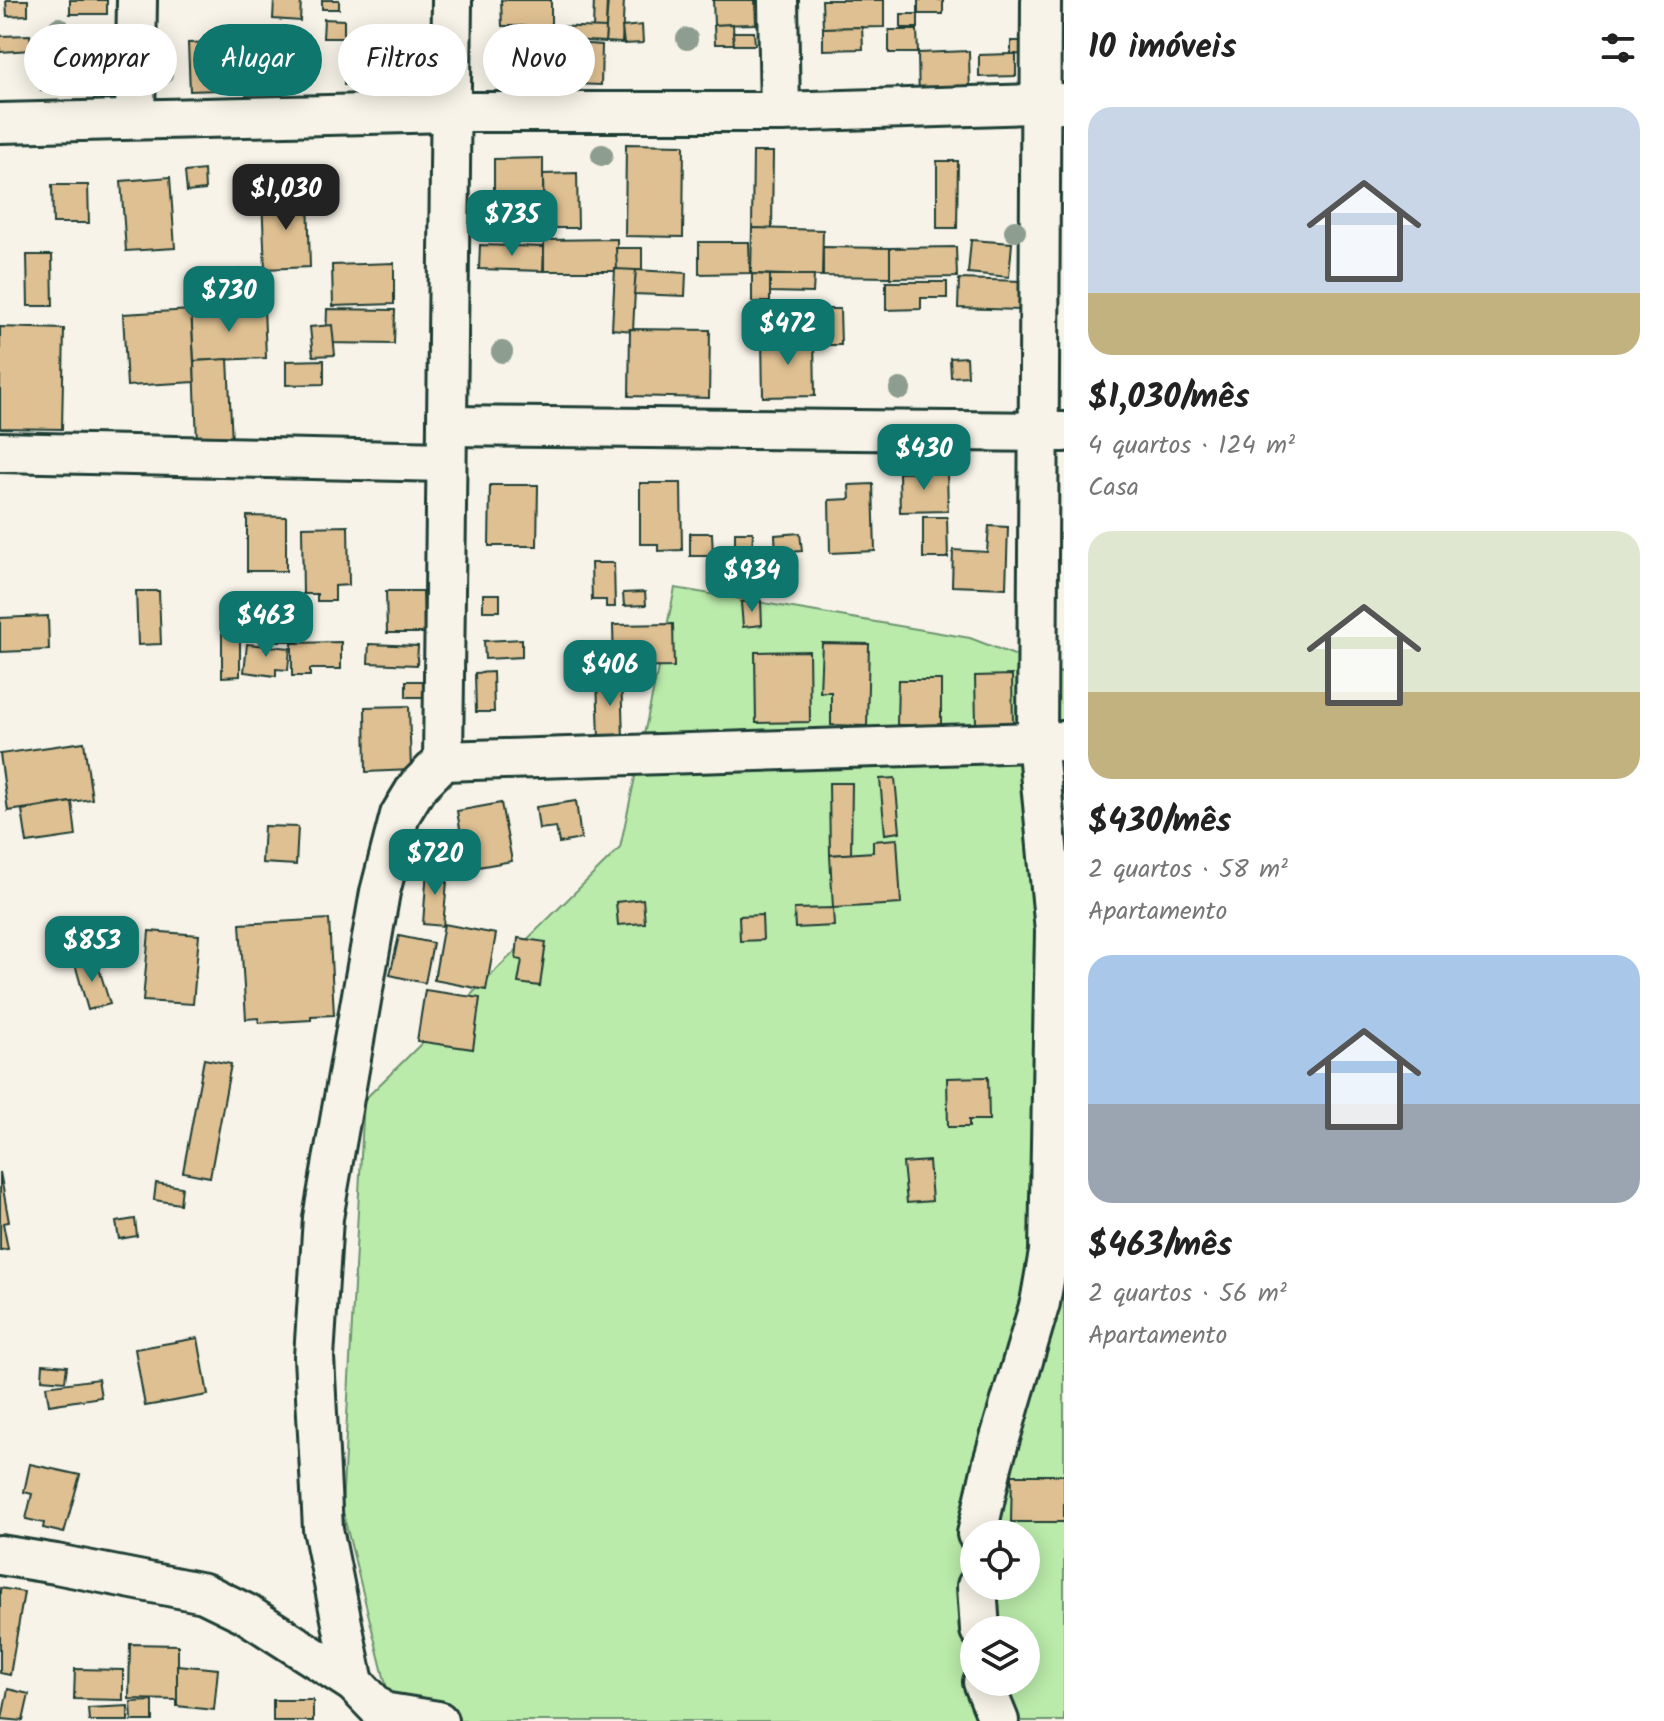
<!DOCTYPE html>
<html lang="pt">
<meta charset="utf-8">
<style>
body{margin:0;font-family:Kalam,sans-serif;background:#f6f6f6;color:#222;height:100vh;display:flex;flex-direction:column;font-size:30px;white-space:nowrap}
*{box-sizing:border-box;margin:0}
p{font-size:26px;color:#767676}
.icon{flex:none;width:44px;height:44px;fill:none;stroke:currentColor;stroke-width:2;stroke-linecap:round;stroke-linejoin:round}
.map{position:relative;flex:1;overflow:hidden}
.side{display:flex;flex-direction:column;background:#fff;width:600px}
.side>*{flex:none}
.top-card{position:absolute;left:24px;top:24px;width:760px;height:72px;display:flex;gap:16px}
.fabs{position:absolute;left:960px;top:1520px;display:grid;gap:16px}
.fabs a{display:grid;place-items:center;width:80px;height:80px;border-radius:50%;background:#fff;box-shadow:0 4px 20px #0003;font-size:40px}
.price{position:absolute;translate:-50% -68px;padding:0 18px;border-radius:16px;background:#0f766e;color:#fff;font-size:26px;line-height:52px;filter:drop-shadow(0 2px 4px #0008)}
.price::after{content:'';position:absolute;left:50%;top:48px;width:24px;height:18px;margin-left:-12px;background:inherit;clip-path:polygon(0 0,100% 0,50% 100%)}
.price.current{background:#222;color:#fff}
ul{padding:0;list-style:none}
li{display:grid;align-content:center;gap:16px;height:424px;padding:0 24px}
li span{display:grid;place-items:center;height:248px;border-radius:24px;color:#555}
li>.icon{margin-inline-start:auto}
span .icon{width:144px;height:144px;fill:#fffc;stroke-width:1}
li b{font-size:34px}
h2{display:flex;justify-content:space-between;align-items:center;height:96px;padding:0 24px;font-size:34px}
.pill{padding:0 28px;border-radius:36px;background:#fff;box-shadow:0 4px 20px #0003;font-size:28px;line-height:72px}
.pill.current{background:#0f766e;color:#fff}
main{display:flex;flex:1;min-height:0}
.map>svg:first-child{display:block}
.green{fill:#baebaa;stroke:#6c946f;stroke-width:2;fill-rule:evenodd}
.building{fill:#dfc092;stroke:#1f3d34;stroke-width:2}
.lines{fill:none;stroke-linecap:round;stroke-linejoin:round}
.minor-casing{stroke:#1f3d34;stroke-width:44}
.minor{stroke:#f7f3e8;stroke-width:38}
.tree{fill:#8d9d8f}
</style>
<main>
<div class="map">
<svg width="1064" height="1721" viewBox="0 0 1064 1721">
<rect width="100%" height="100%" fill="#f7f3e8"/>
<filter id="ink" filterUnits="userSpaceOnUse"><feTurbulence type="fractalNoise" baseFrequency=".0125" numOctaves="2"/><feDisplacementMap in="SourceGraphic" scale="16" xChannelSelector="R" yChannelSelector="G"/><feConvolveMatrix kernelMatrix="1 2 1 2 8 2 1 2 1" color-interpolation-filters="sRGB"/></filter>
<g filter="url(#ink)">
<path class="green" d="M675,588L970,638L1064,674V1721H395L342,1509L364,1100L620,848ZM974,1534H1026V1586H974ZM974,1630H1026V1682H974Z"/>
<g class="building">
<path d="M6,0H28V15L7,16Z"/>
<rect x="70" y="0" width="37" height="14"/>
<path d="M274,0H301L300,21L273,19Z"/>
<rect x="322" y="0" width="17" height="9"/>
<path d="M501,0H551V26H502Z"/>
<path d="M594,0H607L606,28H593Z"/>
<path d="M608,0H624L622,43L605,42Z"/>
<path d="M713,0H755L756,24L714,25Z"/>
<path d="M822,0H884V27L823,28Z"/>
<rect x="918" y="0" width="25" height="14"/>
<rect x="901" y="14" width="17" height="14"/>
<path d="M324,19L344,20V38H323Z"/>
<path d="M733,24L734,44H715L714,25Z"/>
<path d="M642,25L643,43L624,44L622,27Z"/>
<path d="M551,26L606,28L605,42L550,39Z"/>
<path d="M862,27L863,49L823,50V28Z"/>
<path d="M889,30H917L918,53H889Z"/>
<path d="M733,32H754L755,45H734Z"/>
<path d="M30,35L32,50L0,52V36Z"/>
<path d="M105,36L106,87L41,90L40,38Z"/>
<path d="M403,37V84L344,85V38Z"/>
<path d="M1011,41H1033V55L1011,54Z"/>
<path d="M217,42L219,90L190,91L188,43Z"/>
<path d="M500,42L528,43L527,69L499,68Z"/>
<path d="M573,43L602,45L601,85L572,84Z"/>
<path d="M969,51L970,101L919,102L918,53Z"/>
<path d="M1011,54H1016V76L979,77V55Z"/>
<path d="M218,66H258L259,90L219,91Z"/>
<path d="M626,144L684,145L683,237L625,236Z"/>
<path d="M753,152H773L772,229L752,228Z"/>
<path d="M543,158V222H494V159Z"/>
<path d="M937,161H958L957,228H937Z"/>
<path d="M204,170L205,190L187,192L185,172Z"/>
<path d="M577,173L578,228H544L543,174Z"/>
<path d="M170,177L175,248L126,251L121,181Z"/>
<path d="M52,185H88L89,223H53Z"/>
<path d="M308,195L310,267L265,269L262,197Z"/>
<path d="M752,228L823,230L822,276L751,274Z"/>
<path d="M617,239V271H544V240Z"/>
<path d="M971,240L1012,243L1009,277L968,273Z"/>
<path d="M699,242H749L750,273L699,274Z"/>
<path d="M480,245L544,247L543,271L479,269Z"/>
<path d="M823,247L890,248V277L823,276Z"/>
<path d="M956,247L957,277L890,278V248Z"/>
<path d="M616,248H642V270L617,271Z"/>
<path d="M27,255H52L53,306H28Z"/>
<path d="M394,263V304L333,306L332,265Z"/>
<path d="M265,269L266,307L207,309L206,271Z"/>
<path d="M615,269L636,270L633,331L612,329Z"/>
<path d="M636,270L686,273L685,296L634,294Z"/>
<path d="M752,274L770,275V302H752Z"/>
<path d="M770,275H814L813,293L770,292Z"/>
<path d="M959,279L1021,281L1020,310L958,308Z"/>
<path d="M886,282H947V298H921V309L886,310Z"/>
<path d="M264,307L266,358L194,361L191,310Z"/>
<path d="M327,309L395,310L394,344L326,343Z"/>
<path d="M821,309H840L841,345H821Z"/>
<path d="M191,310L195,382L127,386L123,314Z"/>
<path d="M332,325L335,355L313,356L310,327Z"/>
<path d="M0,327L64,329L62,429L0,428Z"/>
<path d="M630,329L710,330L709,398L629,396Z"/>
<path d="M762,338H814L815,396L763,397Z"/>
<path d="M967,357L968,376L951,377L950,358Z"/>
<path d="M228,359L232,442L197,443L194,361Z"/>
<path d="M324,360V384L286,385V361Z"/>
<path d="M947,471L948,511L900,512L899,473Z"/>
<path d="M640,483H681L682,550L658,551V544H640Z"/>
<path d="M873,484L875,551L830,553L829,500L850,499L849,485Z"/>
<path d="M490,485H538L537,546H489Z"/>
<path d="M247,516L286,517V571H247Z"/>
<path d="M923,517H947L948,558H923Z"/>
<path d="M348,526L349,585L335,586V601H317V594H303L302,527Z"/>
<path d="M989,526L1008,527L1006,588L952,586L953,550L987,552Z"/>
<path d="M735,532H753L752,553L735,552Z"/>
<path d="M690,533H712L713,556H690Z"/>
<path d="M800,533L802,551L776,553L775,535Z"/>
<path d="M591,563H614L615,607H606V600H592Z"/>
<path d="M136,591H159L161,644L138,645Z"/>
<path d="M386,591H423L424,633H387Z"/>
<path d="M645,592L646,605L624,606L623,593Z"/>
<rect x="483" y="594" width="17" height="17"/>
<path d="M761,601L762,625L743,627L741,602Z"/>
<path d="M48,616L49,650L0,652V618Z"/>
<path d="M673,624L674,667L614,668L613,625Z"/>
<path d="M298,629V641H274V630Z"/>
<path d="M222,634H240V676L222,677Z"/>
<path d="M522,639V657L485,659L484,641Z"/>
<path d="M341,642V669H310V676H292V643Z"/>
<path d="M822,643L869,644L867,726L831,725V692H820Z"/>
<path d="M247,644L290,648L288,670L276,669V676L244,672Z"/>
<path d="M369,644L418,646L417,665L368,663Z"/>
<path d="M809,651L810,722L756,723L755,652Z"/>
<path d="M493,672L494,712H476L475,673Z"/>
<path d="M621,675L623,739L599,740L597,676Z"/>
<path d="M1012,675L1013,724H976L975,676Z"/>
<path d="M898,680H941V725H897Z"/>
<rect x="406" y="681" width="19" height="16"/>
<path d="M409,706L411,770L366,772L365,707Z"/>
<path d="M84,742L92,799L8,811L0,754Z"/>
<path d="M895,778L900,832L885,834L880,779Z"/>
<path d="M829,783H852L851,854L830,855Z"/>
<path d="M576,801L581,839L559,843L556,827L539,829L536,807Z"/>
<path d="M72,802L76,836L27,843L22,810Z"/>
<path d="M501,803L512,861L467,869L457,811Z"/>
<path d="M264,826L298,827L296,865L262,863Z"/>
<path d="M897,839L901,904L833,908L830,855L873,852V841Z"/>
<path d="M427,869L448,870L443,926L423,924Z"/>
<path d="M643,899L645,923L618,925L616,902Z"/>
<path d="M833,908L834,926L795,928L794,909Z"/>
<path d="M762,915L763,940L740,941L739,916Z"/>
<path d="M329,919L334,1015L311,1016V1020L259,1023V1018L246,1019L240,924Z"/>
<path d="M444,924L496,934L486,990L434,980Z"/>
<path d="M149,931L199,935L193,1004L143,1001Z"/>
<path d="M399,936L433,943L425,983L390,975Z"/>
<path d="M518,938L546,942L540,986L518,983L522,960L516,959Z"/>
<path d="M96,959L110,1004L88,1010L75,964Z"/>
<path d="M425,990L480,998L473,1049L417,1041Z"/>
<path d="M204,1059L231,1064L210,1177L183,1172Z"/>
<path d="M988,1077L989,1120H969V1127H948L947,1078Z"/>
<path d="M929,1161L932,1201L907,1203L903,1163Z"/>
<path d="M0,1172L9,1222L3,1223L8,1249L0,1250Z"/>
<path d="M156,1183L182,1187L180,1204L154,1200Z"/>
<path d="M135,1219L137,1236L119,1239L116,1222Z"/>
<path d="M198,1338L208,1395L145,1406L135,1349Z"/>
<path d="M43,1364L67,1366L65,1381L42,1379Z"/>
<path d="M98,1379L101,1397L49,1405L46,1386Z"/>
<path d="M30,1464L80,1475L64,1533L43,1528L44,1523L26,1519L32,1494L24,1492Z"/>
<path d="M1012,1475H1064V1522H1011Z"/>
<path d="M0,1588L24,1592L10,1675L0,1673Z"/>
<path d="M130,1644L178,1645V1700L129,1699Z"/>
<path d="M177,1665L218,1669L214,1710L177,1706Z"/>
<path d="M75,1669L123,1670V1700L74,1699Z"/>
<path d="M8,1689L29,1694L23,1721L2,1719Z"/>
<rect x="273" y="1700" width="40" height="21"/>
<path d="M153,1701V1721H132L131,1702Z"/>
<path d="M128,1706V1721H89L88,1708Z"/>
</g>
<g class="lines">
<defs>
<g id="minor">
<path d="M452,0L443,761L1064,741"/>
<path d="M778,0L780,112"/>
<path d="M135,119L137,0"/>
<path d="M0,123L451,112H780L1064,103"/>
<path d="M447,426L1064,432"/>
<path d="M0,452L446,462"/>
<path d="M977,1534L993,1462L1040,1303L1049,1252L1055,931L1037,740L1041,0"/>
<path d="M0,1555L56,1564L204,1593L245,1613L354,1683L382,1712L438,1721"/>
<path d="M977,1586L980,1630"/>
<path d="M983,1682L999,1721"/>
<path d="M354,1683L323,1529L314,1357L323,1218L380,892L400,815L417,787L443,761"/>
</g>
</defs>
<use href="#minor" class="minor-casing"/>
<use href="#minor" class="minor"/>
</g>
<g class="tree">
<circle cx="59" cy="28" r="11"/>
<circle cx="687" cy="39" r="11"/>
<circle cx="162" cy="74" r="11"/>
<circle cx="602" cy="155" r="11"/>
<circle cx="1015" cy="231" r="11"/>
<circle cx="502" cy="352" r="11"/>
<circle cx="900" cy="389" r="11"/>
</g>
</g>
</svg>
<div class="fabs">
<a><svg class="icon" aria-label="locate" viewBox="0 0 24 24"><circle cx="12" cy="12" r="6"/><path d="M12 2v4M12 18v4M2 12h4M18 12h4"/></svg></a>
<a><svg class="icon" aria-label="layers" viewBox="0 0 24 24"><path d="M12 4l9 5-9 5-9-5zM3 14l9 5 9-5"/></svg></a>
</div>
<b class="price current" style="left:286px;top:232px">$1,030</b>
<b class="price" style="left:512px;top:258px">$735</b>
<b class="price" style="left:229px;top:334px">$730</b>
<b class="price" style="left:788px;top:367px">$472</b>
<b class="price" style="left:924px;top:492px">$430</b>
<b class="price" style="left:752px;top:614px">$934</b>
<b class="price" style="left:266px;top:659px">$463</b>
<b class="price" style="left:610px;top:708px">$406</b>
<b class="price" style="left:435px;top:897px">$720</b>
<b class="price" style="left:92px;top:984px">$853</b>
<div class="top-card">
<a class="pill">Comprar</a>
<a class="pill current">Alugar</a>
<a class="pill">Filtros</a>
<a class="pill">Novo</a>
</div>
</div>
<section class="side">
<h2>10 imóveis<svg class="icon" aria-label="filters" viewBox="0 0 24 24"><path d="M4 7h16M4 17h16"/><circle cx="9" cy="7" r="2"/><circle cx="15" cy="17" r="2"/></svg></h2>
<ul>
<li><span style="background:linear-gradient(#c9d6e8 75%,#c2b280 0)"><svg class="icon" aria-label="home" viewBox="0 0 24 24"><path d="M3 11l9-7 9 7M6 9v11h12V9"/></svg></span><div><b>$1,030/mês</b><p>4 quartos · 124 m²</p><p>Casa</p></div></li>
<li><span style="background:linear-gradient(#dfe7d0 65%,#c2b280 0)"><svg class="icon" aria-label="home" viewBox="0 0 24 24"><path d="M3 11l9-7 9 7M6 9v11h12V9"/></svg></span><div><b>$430/mês</b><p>2 quartos · 58 m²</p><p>Apartamento</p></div></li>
<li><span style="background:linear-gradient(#a9c7e8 60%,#9aa5b1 0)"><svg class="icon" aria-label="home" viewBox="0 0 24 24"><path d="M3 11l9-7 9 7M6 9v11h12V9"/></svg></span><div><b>$463/mês</b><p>2 quartos · 56 m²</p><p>Apartamento</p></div></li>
</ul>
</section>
</main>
